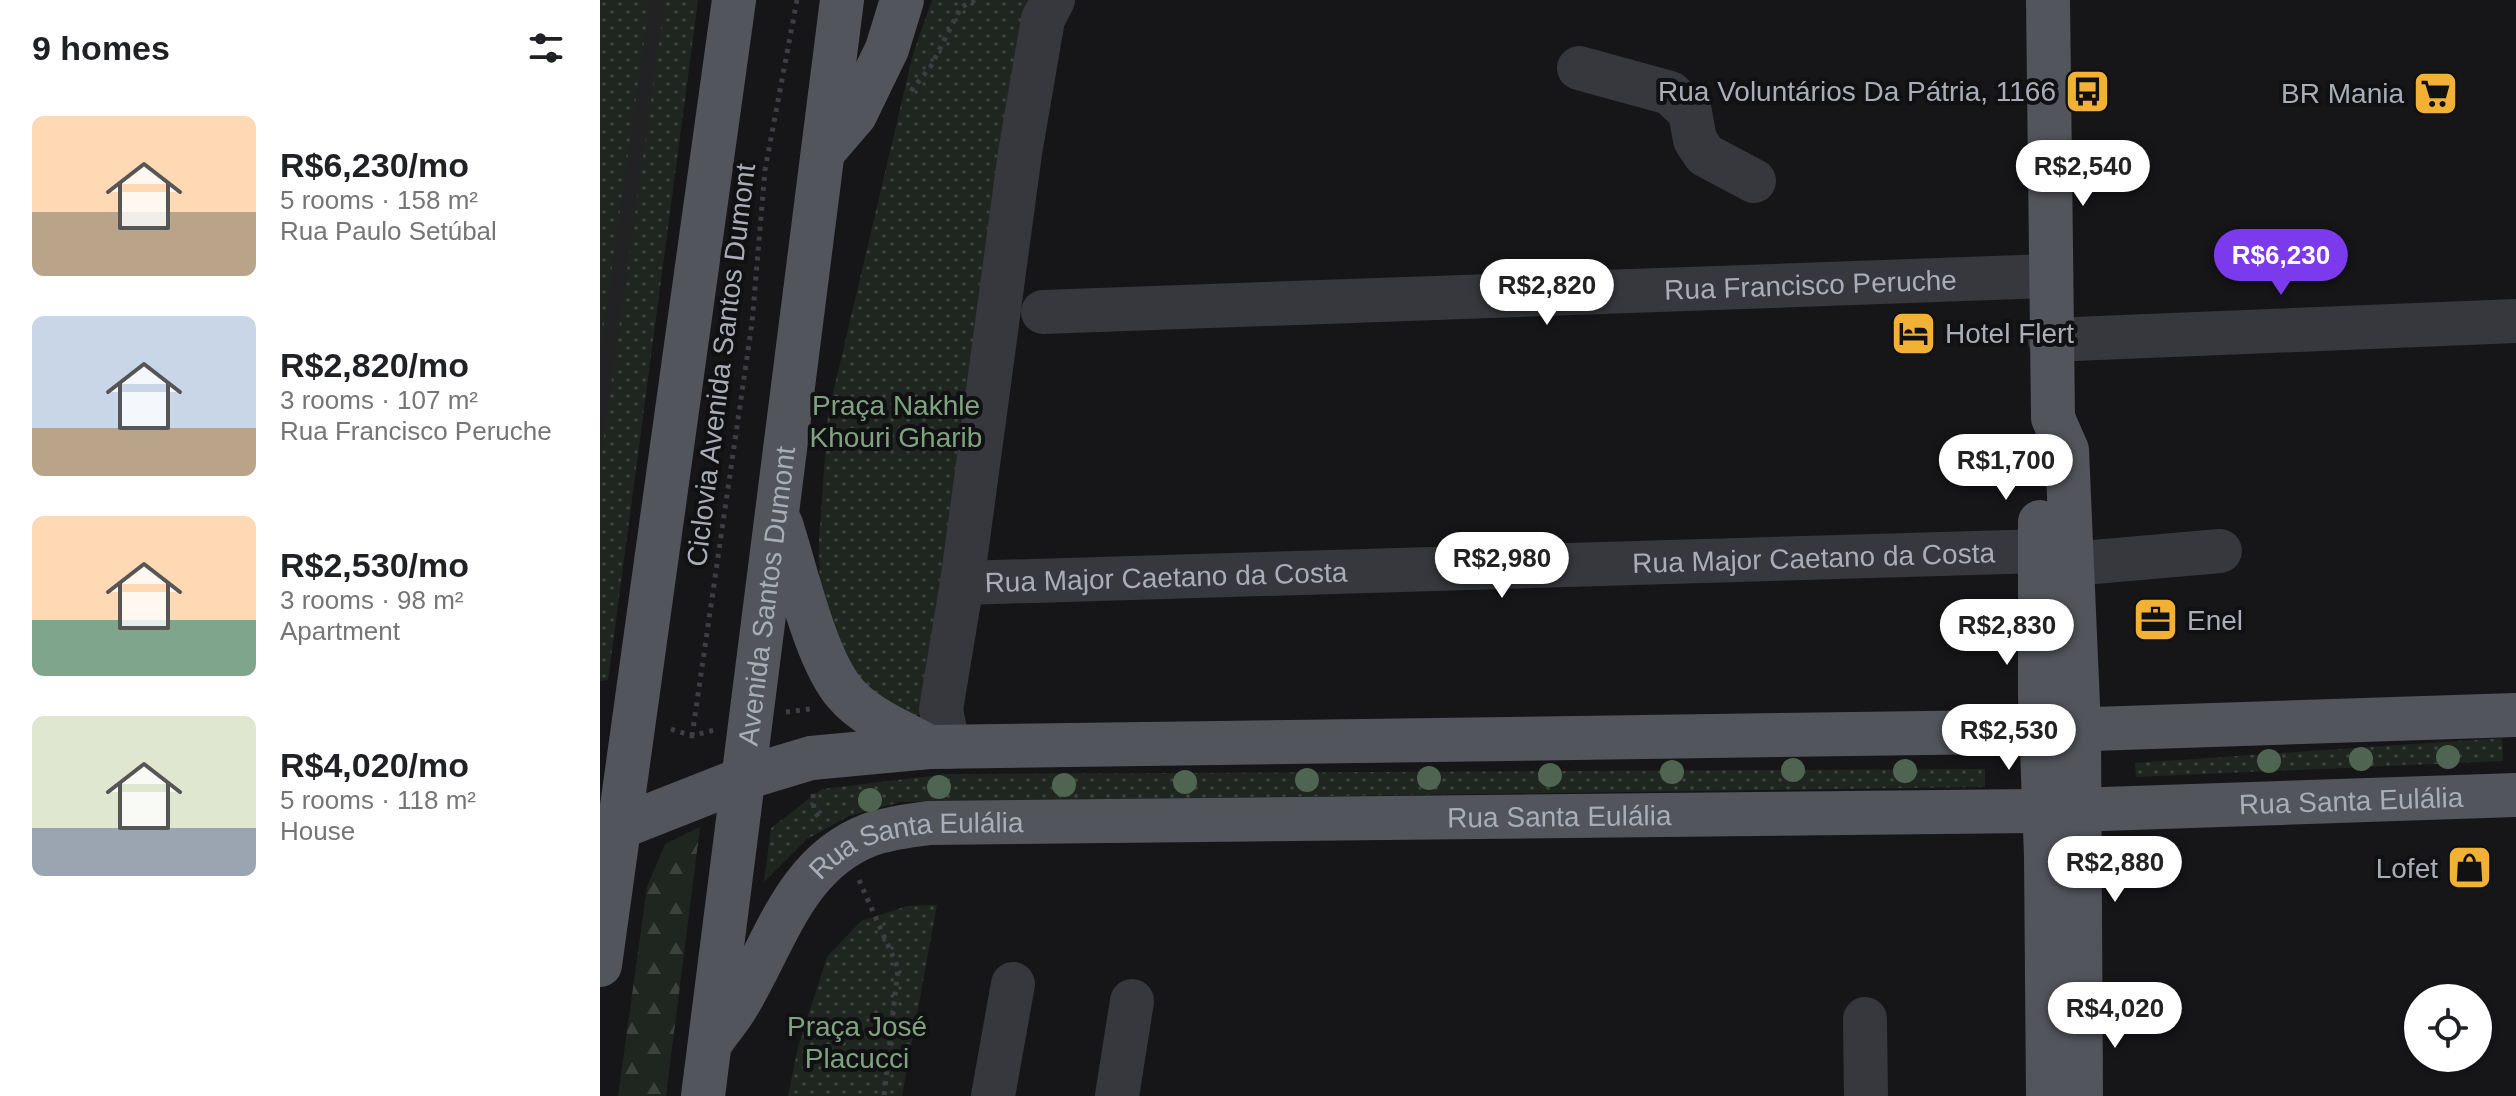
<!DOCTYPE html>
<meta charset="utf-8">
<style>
body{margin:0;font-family:Arial,sans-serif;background:#f2f2f2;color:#202124;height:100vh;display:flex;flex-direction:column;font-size:30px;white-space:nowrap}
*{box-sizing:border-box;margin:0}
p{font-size:26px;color:#757577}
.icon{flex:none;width:44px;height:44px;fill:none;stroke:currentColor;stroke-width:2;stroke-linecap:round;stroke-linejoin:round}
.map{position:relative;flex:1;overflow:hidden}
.drawer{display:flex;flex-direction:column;background:#fff;width:600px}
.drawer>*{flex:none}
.buttons{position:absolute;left:1804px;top:984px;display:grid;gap:16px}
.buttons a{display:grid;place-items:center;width:88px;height:88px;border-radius:50%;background:#fff;box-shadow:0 2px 6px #0004;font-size:40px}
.price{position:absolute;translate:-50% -68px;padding:0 18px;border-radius:28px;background:#fff;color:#222;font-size:26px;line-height:52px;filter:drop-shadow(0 2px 4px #0008)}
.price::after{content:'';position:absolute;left:50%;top:48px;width:24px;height:18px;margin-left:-12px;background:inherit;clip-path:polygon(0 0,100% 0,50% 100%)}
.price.on{background:#7c3aed;color:#fff}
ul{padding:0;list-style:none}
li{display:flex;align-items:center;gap:24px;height:200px;padding:0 32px}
li span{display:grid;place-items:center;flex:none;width:224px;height:160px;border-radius:12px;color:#555}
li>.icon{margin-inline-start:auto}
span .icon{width:96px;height:96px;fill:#fffc;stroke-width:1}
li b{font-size:34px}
h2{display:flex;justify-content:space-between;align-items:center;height:96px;padding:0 32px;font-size:34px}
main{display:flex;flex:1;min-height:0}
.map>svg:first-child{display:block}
.built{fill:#222225}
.green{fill:url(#green-dots)}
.forest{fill:url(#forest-firs)}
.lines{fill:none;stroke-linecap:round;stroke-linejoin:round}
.path{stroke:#3d3f44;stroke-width:5;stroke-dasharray:4 6;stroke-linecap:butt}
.minor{stroke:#37383d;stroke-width:44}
.major{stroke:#53555c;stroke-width:44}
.tree{fill:#506452}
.labels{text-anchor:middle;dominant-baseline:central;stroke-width:8;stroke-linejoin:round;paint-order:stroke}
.poi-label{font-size:28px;fill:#a8adb8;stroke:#111113;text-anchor:end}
.street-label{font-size:28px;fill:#a8adb8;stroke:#111113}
.park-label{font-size:28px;fill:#7fa381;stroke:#111113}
</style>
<main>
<section class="drawer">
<h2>9 homes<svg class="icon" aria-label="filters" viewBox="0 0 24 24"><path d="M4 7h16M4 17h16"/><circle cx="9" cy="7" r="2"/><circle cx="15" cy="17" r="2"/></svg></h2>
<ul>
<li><span style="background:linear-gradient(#ffd9b3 60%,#b9a48a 0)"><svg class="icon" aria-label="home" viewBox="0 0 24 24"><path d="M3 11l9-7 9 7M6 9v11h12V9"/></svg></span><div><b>R$6,230/mo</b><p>5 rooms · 158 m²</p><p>Rua Paulo Setúbal</p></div></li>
<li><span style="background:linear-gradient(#c9d6e8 70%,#b9a48a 0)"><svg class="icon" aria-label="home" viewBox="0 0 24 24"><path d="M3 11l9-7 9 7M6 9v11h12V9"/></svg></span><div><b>R$2,820/mo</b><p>3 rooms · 107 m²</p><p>Rua Francisco Peruche</p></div></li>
<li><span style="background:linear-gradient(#ffd9b3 65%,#7fa58c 0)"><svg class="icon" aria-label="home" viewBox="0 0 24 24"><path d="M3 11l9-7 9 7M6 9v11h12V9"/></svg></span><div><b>R$2,530/mo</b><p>3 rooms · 98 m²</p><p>Apartment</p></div></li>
<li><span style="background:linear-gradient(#dfe7d0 70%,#9aa5b1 0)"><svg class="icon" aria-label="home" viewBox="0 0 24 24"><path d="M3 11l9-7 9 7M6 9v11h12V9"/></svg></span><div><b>R$4,020/mo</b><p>5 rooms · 118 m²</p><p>House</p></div></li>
</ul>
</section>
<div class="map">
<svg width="1916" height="1096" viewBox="0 0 1916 1096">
<defs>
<pattern id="green-dots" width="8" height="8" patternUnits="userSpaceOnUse" patternTransform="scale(2)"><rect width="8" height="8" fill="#1e261f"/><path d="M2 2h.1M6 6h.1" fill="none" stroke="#3c433d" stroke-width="1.8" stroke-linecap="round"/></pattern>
<pattern id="forest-firs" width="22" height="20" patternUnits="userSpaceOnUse" patternTransform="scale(2)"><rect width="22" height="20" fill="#1e261f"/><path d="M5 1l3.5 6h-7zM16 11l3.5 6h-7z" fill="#3c433d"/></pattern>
</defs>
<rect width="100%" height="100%" fill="#161618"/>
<path class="built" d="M0,0H98L8,680L0,681Z"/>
<g class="green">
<path d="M0,0H50L0,352Z"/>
<path d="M65,0H98L8,680L0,681V463Z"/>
<path d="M332,0H427L322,714L311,716L266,690L220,610L219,541L228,414L313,54Z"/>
<path d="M1902,738L1903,761L1536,777L1535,763Z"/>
<path d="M1385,769V787L301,802L249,816L207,839L164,882L171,828L222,789L348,774Z"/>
<path d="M337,905L302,1096H188L198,1047L227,957L261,921L307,906Z"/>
</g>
<path class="forest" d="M100,827L66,1096H18L47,887L65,844Z"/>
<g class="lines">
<g class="path">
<path d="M311,91L331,66L361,7L375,0"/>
<path d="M186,712L210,709"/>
<path d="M71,729L92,736L114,730"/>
<path d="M92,736L152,323L165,170L197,0"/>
<path d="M213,794L214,811L222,821"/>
<path d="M259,880L298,968L284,1096"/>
</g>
<g class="minor">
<path d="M979,68L1070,93L1090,112L1095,140L1105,155L1154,181"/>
<path id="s1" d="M443,312L1450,276"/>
<path d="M1450,340L1916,321"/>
<path d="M1471,564L1620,551"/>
<path id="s2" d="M362,583L1441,551"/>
<path d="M348,747L341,709L362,583L420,153L443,19L453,0"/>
<path d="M1265,1019L1266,1096"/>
<path d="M393,1096L413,984"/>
<path d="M517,1096L532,1001"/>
</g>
<g class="major">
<path d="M1448,0L1453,418L1467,450L1479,728L1481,1096"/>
<path d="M224,151L255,115L287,49L302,0"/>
<path d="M1440,522V697L1446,856L1448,1096"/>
<path d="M181,524C196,570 215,658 245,693C266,718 301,731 329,747"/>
<path d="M18,828L145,778L211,758L329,747L1401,732L1916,715"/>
<path d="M0,965L134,0"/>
<path id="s3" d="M112,1041C120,1029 130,1018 137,1006C175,944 194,864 269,835C288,828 309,826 329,823L1444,811L1916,795"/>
<path id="s4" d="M103,1096L242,0"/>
</g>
</g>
<g class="tree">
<circle cx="1848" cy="757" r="12"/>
<circle cx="1761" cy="759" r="12"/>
<circle cx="1669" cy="761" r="12"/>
<circle cx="1193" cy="770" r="12"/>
<circle cx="1305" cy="771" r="12"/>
<circle cx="1072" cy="772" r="12"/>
<circle cx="950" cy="775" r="12"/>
<circle cx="829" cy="778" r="12"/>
<circle cx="707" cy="780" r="12"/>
<circle cx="585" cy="782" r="12"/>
<circle cx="464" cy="785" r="12"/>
<circle cx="339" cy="787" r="12"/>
<circle cx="270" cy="800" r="12"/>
</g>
<defs>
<symbol id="bus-square" viewBox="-11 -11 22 22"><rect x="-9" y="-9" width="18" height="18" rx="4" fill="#f2b134" stroke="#111113"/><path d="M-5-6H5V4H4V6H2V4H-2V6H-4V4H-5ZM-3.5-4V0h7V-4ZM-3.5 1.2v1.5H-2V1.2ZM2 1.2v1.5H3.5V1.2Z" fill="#111"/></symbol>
<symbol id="supermarket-square" viewBox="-11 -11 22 22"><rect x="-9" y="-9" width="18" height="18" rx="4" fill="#f2b134" stroke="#111113"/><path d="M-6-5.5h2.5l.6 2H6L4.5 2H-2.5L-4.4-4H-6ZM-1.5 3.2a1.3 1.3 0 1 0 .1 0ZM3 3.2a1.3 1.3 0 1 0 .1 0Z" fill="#111"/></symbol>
<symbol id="hotel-square" viewBox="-11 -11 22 22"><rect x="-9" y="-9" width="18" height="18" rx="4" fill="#f2b134" stroke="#111113"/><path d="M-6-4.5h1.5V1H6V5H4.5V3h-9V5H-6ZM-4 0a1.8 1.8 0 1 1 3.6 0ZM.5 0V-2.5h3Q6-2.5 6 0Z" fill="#111"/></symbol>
<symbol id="office-square" viewBox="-11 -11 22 22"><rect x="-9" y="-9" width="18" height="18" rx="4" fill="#f2b134" stroke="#111113"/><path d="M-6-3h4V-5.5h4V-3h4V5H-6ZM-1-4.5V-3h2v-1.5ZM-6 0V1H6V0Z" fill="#111"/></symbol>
<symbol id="shop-square" viewBox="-11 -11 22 22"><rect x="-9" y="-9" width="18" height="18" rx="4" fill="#f2b134" stroke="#111113"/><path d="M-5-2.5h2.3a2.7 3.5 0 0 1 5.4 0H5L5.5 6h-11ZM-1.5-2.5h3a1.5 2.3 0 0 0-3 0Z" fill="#111"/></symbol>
</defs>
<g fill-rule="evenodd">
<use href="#bus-square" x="1462" y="66" width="51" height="51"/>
<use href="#supermarket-square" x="1810" y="68" width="51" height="51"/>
<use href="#hotel-square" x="1288" y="308" width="51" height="51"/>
<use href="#office-square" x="1530" y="594" width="51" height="51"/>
<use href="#shop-square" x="1844" y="842" width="51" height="51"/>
</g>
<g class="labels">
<g class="poi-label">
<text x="1456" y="91">Rua Voluntários Da Pátria, 1166</text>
<text x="1804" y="93">BR Mania</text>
<text x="1345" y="333" text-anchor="start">Hotel Flert</text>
<text x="1587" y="620" text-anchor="start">Enel</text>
<text x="1838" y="868">Lofet</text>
</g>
<g class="street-label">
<text stroke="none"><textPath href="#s1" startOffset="768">Rua Francisco Peruche</textPath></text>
<text transform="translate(121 365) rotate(-83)">Ciclovia Avenida Santos Dumont</text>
<text stroke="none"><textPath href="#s2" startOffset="852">Rua Major Caetano da Costa</textPath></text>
<text stroke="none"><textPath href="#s2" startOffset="204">Rua Major Caetano da Costa</textPath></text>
<text stroke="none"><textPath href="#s4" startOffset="504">Avenida Santos Dumont</textPath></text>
<text stroke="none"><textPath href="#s3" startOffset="1748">Rua Santa Eulália</textPath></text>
<text stroke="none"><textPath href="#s3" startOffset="956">Rua Santa Eulália</textPath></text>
<text stroke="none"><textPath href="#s3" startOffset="308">Rua Santa Eulália</textPath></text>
</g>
<g class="park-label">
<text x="296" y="405">Praça Nakhle<tspan x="296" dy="32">Khouri Gharib</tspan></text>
<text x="257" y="1026">Praça José<tspan x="257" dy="32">Placucci</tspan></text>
</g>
</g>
</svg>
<div class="buttons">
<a><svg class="icon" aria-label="locate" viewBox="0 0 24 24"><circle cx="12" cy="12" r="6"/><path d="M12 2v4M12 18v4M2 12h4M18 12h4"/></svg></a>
</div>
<b class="price" style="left:1483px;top:208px">R$2,540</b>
<b class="price on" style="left:1681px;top:297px">R$6,230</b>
<b class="price" style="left:947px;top:327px">R$2,820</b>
<b class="price" style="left:1406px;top:502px">R$1,700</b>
<b class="price" style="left:902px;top:600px">R$2,980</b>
<b class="price" style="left:1407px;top:667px">R$2,830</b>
<b class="price" style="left:1409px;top:772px">R$2,530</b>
<b class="price" style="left:1515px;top:904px">R$2,880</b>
<b class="price" style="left:1515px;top:1050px">R$4,020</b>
</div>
</main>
